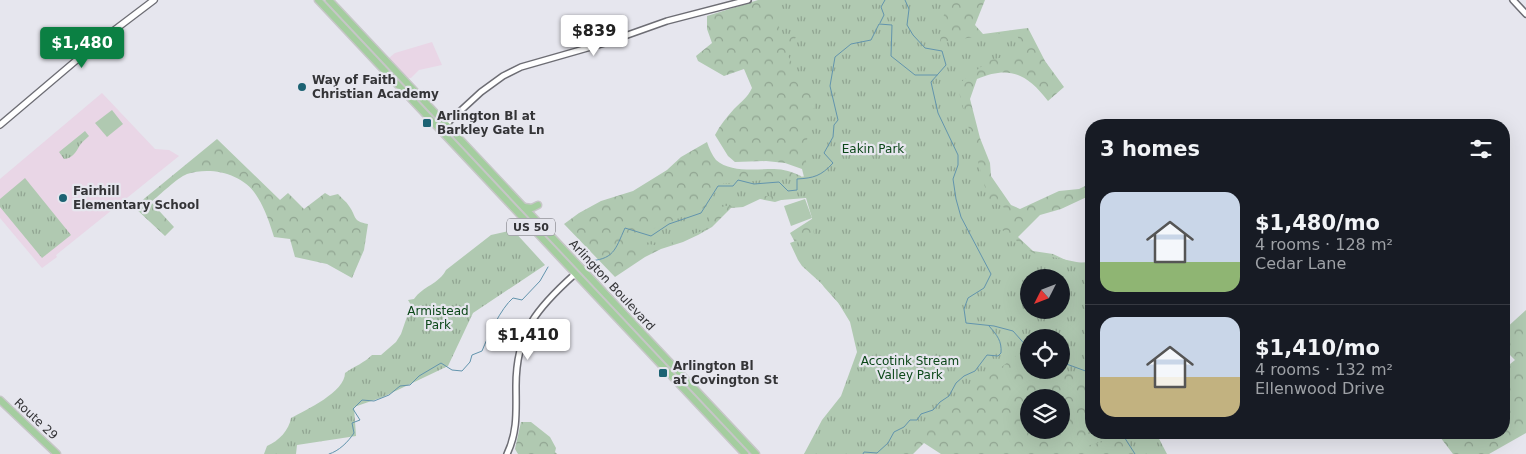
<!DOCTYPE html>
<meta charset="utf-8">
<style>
body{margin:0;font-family:"DejaVu Sans",sans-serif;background:#242831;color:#f1f3f6;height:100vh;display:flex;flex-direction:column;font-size:19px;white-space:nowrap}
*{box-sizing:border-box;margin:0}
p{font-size:16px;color:#9ea1a6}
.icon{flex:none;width:28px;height:28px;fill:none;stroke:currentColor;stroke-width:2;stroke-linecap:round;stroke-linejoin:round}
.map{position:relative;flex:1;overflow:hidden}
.side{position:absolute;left:1085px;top:119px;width:425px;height:320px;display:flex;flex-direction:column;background:#171b24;border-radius:20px;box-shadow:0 5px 20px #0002}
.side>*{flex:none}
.needle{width:32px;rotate:228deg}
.tools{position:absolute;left:1020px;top:269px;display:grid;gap:10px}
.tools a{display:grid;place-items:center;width:50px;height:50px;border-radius:50%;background:#171b24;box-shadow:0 5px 20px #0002;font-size:25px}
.price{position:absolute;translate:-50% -42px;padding:0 11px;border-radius:5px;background:#fff;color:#222;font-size:16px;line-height:32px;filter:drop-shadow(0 1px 2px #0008)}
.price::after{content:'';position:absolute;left:50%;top:30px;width:15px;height:11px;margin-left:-8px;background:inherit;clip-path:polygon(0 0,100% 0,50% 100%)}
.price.on{background:#0b8043;color:#fff}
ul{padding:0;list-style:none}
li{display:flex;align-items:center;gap:15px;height:125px;padding:0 15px}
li+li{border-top:1px solid #363941}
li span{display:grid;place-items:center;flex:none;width:140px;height:100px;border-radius:15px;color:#555}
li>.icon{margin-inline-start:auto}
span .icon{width:60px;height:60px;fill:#fffc;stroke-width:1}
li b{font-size:21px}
h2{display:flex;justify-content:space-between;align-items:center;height:60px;padding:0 15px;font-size:21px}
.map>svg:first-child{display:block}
.education{fill:#e9d6e6}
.forest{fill:url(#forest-crowns);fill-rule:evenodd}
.park{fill:url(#park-tufts);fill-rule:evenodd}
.garden{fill:#b0c9b1}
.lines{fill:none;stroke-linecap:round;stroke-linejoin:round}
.stream{stroke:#6294ad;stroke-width:1}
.tertiary-casing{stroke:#6d6d74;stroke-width:8}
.secondary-casing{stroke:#6d6d74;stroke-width:8}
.primary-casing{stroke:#c6c6c7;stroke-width:9}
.tertiary{stroke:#fff;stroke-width:5}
.secondary{stroke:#fff;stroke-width:5.5}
.primary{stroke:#a4cd9f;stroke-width:6}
.poi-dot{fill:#1c6273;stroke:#e6e6ee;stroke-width:2}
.labels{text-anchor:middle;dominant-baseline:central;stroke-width:4.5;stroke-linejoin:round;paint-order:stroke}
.shield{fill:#e6e6ee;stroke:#69696e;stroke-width:1}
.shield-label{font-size:11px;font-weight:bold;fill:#343437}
.poi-label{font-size:12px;font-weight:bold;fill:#343437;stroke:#e6e6ee;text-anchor:start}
.park-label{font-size:12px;fill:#0c4719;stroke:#e6e6ee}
.street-label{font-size:12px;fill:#343437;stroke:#e6e6ee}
</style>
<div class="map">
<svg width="1526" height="454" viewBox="0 0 1526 454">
<defs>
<pattern id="forest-crowns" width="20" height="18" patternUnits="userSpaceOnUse" patternTransform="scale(1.25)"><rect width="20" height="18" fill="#b0c9b1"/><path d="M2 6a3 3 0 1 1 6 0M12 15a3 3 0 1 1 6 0" fill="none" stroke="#90a491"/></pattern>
<pattern id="park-tufts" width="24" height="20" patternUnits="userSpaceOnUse" patternTransform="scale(1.25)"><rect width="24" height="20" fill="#b0c9b1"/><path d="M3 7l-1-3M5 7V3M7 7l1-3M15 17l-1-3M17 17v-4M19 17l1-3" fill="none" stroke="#90a491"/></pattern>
</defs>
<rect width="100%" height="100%" fill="#e6e6ee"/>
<g class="education">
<path d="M432,42L442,65L419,70L411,78H408L389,58L395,53Z"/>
<path d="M102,93L155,149L169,150L179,156L56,255L57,257L42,268L0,218V179Z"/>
</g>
<g class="forest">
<path d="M758,0H903L807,189L802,169L785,163L766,161L735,162L728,156L715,135C720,125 727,117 734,109C742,101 747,98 752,88L744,69L724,76L698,61L696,56L712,43L707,29V16Z"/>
<path d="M912,0H985L975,25L983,34L1028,28L1045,61L1064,87L1048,101C1027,74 1010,65 977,79L970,99L980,138L990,163L991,176L1011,205L1020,209L1059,191L1079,189L1091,183V195L1061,209L1040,215L1018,237L1033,251L1053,254L1072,263L1091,262V356L1061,338L1038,337ZM1029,278H1061V310H1029Z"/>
<path d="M217,139L280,200L288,193L304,209L325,193L330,196L338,194C341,198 346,201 349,206C357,217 352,221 368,224L364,250L352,278L327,264L295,257L290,239L274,237C270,224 265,209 258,198C245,174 212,166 187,174C177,178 160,195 151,202L174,227L165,236L134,207Z"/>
<path d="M707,142C709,148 712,155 716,160C731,173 756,169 774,169C784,169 792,172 801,176L806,192L775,202L760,199L743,207L731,208L712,227L698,235L683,242L661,249L645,257L615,277L564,224L579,213L601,201L633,191L667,170L681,157Z"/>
<path d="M818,215L1029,338V370H1061L1091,360V432L1138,433L1147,454H941L924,443L913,454H804L811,449L848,388L861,350L850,316L824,287L804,259L790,233ZM1029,398H1061V430H1029Z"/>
<path d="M1526,310V433L1489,454H1453L1437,433L1504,432V381L1506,379L1504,375V369L1515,360L1504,349V330Z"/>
<path d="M521,422H531L550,437L556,448L555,452L557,454H518L515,449Z"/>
</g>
<g class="park">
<path d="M775,0H946L940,42L1016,31L1023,53L990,60L957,85L988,198L1008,210L998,227L1033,253L1091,265V378L1089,374L1050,370H1061V338H1029V351L1026,348L889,454H804L822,420L841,396L857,352L850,322L833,294L802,266L798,260L790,243L814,234L812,218L806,198L781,200L773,196H762L733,207C724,203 716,210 709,216L710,222L706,229L678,241L659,246L649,244L638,252L628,239L706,207L720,184L809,176C801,152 810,127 815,103L788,56L797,34L782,39L774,5ZM1029,278H1061V310H1029Z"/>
<path d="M85,131L89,136C86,139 82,142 80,145C76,152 73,158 64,159L59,152Z"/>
<path d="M25,178L71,235L42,258L0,207V199Z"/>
<path d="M513,230L545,265L473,313L448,366L383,397L354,407L356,436L297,445L296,454H264L267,446C279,441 289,430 291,418C306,410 345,392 345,373C355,366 364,363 372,355H381L396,342L401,334L411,305L408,300L414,299C423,286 439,284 446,270L491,235Z"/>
<path d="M1091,416V432L1156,433L1167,454H1136L1123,437L1086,446Z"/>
</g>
<g class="garden">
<path d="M112,110L123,124L107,137L95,123Z"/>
<path d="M805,199L812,218L791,226L784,206Z"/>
</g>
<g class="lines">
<g class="stream">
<path d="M905,0L909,9L907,25L913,35L925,48L942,51L946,65L931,82L938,113L958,155V165L953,179L956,199L961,217L991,274L984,288L968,298L964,309L966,323L994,326L1013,331L1029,349"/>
<path d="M880,23L884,15L881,7L885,0"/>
<path d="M587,261C614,260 615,250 625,228L651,236L669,224L701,213L718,186H733L738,180L754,184L779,182L788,191L797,190V179C814,178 821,176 833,163L824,153L833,137L834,125L838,120L830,86L835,57L851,44L871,40L879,24L892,25L891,56L915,75H937"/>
<path d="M1061,362L1091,373"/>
<path d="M1121,432L1135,454"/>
<path d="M329,454C339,451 348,442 354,433L352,423L360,420L353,409L362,400L374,401L389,395L400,386L410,385L419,376L441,363L452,370L462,371L470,362L472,355L482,351C488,336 501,308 513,298L522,300L540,281L548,267"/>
<path d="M863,454L864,452L877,453L888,443L894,432L904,427L910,420H917L921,414L933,410L940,402L949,396L956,383L964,376L975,371L987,355L998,356L1001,353C1002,341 997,335 989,326"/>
</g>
<defs>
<g id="tertiary">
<path d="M1513,0L1526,14"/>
<path d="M444,126L481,92L503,76L521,67L605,43L667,21L748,0"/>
<path d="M507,454C518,431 516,410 516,386C516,332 537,308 575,274"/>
</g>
<path id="secondary" d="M0,125L92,47L154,0"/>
<g id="primary">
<path d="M318,0L745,454"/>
<path d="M329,0L756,454"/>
<path d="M524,207L532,208L538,205"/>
<path d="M0,400L57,454"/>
</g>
</defs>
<use href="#tertiary" class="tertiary-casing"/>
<use href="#secondary" class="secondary-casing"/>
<use href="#primary" class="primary-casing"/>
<use href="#tertiary" class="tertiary"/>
<use href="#secondary" class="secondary"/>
<use href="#primary" class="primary"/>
</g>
<g class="poi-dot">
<circle cx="302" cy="87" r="5"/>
<rect x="422" y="118" width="10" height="10" rx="2.5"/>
<circle cx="63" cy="198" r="5"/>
<rect x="658" y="368" width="10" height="10" rx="2.5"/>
</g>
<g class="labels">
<rect class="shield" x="507" y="218.5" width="48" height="17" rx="4"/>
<g class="shield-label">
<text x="531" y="227">US 50</text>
</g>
<g class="poi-label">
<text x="312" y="80">Way of Faith<tspan x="312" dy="14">Christian Academy</tspan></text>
<text x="437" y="116">Arlington Bl at<tspan x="437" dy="14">Barkley Gate Ln</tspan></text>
<text x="73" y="191">Fairhill<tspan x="73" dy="14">Elementary School</tspan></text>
<text x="673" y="366">Arlington Bl<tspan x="673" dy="14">at Covington St</tspan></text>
</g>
<g class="park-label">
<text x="873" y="149">Eakin Park</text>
<text x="438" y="311">Armistead<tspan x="438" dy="14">Park</tspan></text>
<text x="910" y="361">Accotink Stream<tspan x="910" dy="14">Valley Park</tspan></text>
</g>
<g class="street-label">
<text transform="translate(612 285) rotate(47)">Arlington Boulevard</text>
<text transform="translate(36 419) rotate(43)">Route 29</text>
</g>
</g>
</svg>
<div class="tools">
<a><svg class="needle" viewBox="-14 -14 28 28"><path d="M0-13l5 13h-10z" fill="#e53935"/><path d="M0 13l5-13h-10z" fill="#9ea1a6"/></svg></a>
<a><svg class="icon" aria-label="locate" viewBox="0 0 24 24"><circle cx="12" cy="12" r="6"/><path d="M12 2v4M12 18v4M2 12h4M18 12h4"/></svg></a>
<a><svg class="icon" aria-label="layers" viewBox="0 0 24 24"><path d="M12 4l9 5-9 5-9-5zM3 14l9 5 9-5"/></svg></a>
</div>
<b class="price" style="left:594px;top:57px">$839</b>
<b class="price on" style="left:82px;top:69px">$1,480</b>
<b class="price" style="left:528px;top:361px">$1,410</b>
<section class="side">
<h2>3 homes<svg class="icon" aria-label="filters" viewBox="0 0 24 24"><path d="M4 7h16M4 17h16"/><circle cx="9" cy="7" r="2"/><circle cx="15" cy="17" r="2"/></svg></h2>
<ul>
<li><span style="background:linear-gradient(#c9d6e8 70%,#8fb573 0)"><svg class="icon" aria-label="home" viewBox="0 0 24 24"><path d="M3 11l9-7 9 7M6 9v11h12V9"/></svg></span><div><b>$1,480/mo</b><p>4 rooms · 128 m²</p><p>Cedar Lane</p></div></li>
<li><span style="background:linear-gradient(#c9d6e8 60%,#c2b280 0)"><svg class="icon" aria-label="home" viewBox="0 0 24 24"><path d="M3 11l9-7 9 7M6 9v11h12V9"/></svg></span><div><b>$1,410/mo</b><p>4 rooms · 132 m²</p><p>Ellenwood Drive</p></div></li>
</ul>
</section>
</div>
